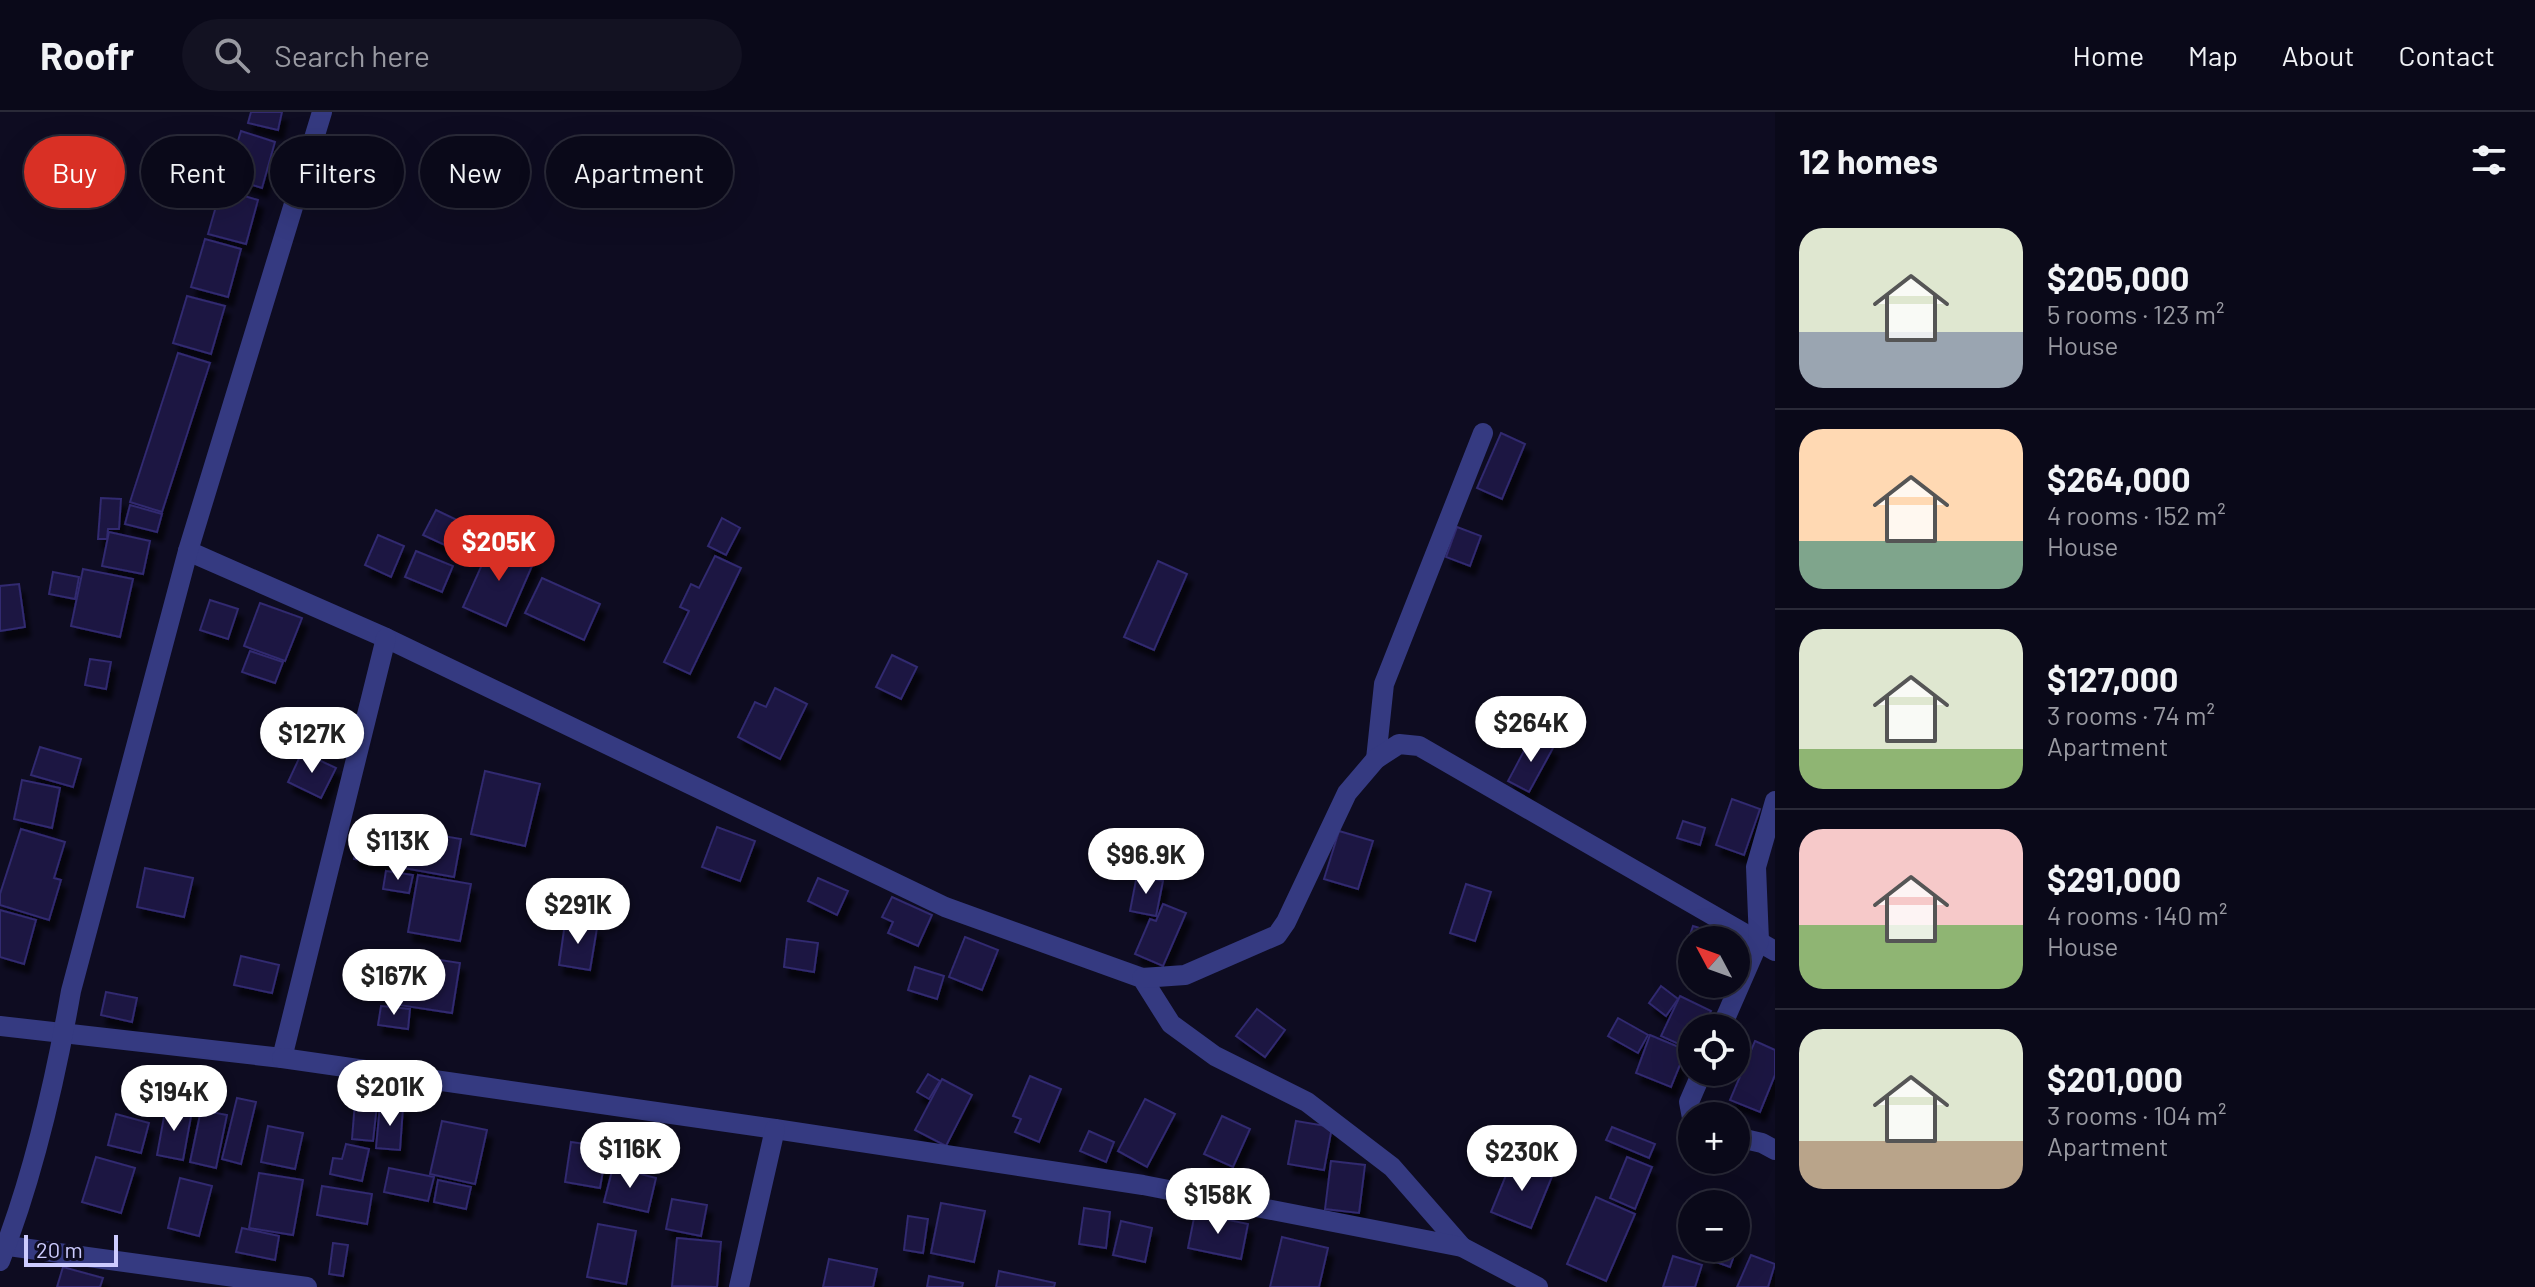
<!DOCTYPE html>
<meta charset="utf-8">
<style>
body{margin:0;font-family:Barlow,sans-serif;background:#131222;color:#f1f3f6;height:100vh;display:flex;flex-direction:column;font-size:30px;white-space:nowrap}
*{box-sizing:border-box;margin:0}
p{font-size:26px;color:#999aa2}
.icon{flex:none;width:44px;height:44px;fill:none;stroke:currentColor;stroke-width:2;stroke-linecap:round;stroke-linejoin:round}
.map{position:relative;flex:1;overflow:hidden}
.sheet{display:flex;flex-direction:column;background:#0a0919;width:760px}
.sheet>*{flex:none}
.hud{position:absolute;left:24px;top:24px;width:760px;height:72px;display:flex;gap:16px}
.needle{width:52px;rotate:311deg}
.fabs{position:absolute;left:1678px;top:814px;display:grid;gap:16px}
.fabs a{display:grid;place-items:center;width:72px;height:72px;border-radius:50%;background:#0a0919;box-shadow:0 8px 32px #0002,0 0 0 2px #2a2a38;font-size:40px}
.scale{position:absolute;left:24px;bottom:20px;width:94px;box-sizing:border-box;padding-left:8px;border:4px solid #cdccff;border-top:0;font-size:22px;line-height:28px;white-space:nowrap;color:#cdccff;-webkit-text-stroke:6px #0e0c21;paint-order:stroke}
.price{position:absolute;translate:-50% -68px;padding:0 18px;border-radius:28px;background:#fff;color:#222;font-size:26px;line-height:52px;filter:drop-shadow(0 2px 4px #0008)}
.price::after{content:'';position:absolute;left:50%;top:48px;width:24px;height:18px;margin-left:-12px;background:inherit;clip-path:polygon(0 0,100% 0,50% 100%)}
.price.active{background:#d93025;color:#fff}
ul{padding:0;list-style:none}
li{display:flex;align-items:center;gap:24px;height:200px;padding:0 24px}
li+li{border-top:2px solid #2a2a38}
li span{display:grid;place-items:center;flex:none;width:224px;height:160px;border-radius:24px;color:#555}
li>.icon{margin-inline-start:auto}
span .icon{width:96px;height:96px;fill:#fffc;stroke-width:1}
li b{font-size:34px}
h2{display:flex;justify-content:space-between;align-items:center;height:96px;padding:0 24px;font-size:34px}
.pill{padding:0 28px;border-radius:36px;background:#0a0919;box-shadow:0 8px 32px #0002,0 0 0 2px #2a2a38;font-size:28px;line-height:72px}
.pill.active{background:#d93025;color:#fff}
header{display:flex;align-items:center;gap:48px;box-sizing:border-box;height:112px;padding:0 40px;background:#0a0919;border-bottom:2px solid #2a2a38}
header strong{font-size:38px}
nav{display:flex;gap:44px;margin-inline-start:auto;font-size:28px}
.search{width:560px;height:72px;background:#131222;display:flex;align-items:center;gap:20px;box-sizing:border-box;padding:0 28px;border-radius:44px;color:#999aa2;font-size:30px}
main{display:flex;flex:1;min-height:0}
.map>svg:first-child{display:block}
.building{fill:#1c1842;stroke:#30296f;stroke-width:2;filter:url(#shadow)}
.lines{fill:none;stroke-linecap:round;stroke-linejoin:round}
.minor{stroke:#353a81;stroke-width:20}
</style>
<header>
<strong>Roofr</strong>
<div class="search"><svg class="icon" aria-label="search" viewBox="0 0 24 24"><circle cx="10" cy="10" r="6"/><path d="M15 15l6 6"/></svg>Search here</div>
<nav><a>Home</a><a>Map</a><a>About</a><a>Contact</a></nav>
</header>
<main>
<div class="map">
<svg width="1775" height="1175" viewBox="0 0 1775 1175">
<defs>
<filter id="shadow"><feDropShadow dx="5" dy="9" stdDeviation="2" flood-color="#0009"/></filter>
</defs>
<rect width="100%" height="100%" fill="#0e0c21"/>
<g class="building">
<path d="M251,0H282L278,18L248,11Z"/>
<path d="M241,19L275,30L262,76L227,65Z"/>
<path d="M221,77L258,88L246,132L208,122Z"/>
<path d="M205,127L241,137L228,185L191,175Z"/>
<path d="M187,184L225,194L211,242L173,231Z"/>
<path d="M178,241L210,251L162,400L130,390Z"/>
<path d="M1501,321L1525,332L1502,387L1477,376Z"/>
<path d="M101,386L121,387L119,417H108L107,427H98Z"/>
<path d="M130,393L162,402L157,420L125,412Z"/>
<path d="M436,398L459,409L447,434L423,423Z"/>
<path d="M722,406L740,416L726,443L708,434Z"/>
<path d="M1457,415L1481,424L1470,454L1446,445Z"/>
<path d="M109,420L150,429L143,462L102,454Z"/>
<path d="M378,423L404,434L391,465L365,453Z"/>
<path d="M493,428L535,447L506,514L463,495Z"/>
<path d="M416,439L453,454L442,480L405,465Z"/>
<path d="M715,444L741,456L690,562L664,550L689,499L680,495L691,472L699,476Z"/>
<path d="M1158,449L1187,462L1154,538L1124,525Z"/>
<path d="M83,457L133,467L120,525L71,514Z"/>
<path d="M53,460L79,465L75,487L49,482Z"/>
<path d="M542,466L600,492L584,528L525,501Z"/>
<path d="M19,472L25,515L0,519V474Z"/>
<path d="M210,488L238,497L228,527L200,518Z"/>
<path d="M260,491L302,506L285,549L244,534Z"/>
<path d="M250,539L283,550L275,571L242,560Z"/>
<path d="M892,543L917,555L901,587L876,575Z"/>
<path d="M90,547L111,550L106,577L85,573Z"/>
<path d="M775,576L807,592L780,647L738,625L755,590L766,595Z"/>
<path d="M1532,624L1553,636L1529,680L1508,669Z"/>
<path d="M40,635L81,647L73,675L31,663Z"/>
<path d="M302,640L336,656L321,686L288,670Z"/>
<path d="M485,659L540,672L525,734L471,722Z"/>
<path d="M22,668L60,676L52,716L14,707Z"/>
<path d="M1732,687L1760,697L1744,743L1716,733Z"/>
<path d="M1683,709L1705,716L1700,733L1677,726Z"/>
<path d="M361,710L461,727L454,765L354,747Z"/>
<path d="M717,715L755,729L740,769L702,755Z"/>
<path d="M21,717L65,730L54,766L61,768L49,808L0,793V782Z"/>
<path d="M1339,719L1373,729L1358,777L1324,767Z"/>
<path d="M145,756L193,766L184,805L137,795Z"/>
<path d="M386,759L413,763L409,781L383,777Z"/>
<path d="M418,763L471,772L460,829L408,820Z"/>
<path d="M1137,763L1163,769L1156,804L1130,799Z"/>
<path d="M818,766L848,779L837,803L808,789Z"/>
<path d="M1466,772L1491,780L1475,829L1450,821Z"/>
<path d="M892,785L932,803L918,834L888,821L893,810L882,805Z"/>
<path d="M1163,792L1186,801L1163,854L1135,842L1150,807L1156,809Z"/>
<path d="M0,798L36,808L24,852L0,845Z"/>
<path d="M565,811L597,816L590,858L559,853Z"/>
<path d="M1693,814L1725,824L1724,828H1692V855L1680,852Z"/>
<path d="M965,825L998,838L982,878L949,865Z"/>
<path d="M787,827L818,831L814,860L784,855Z"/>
<path d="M407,843L460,851L452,901L399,893Z"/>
<path d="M241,844L279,853L272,881L234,873Z"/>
<path d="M915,855L944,864L937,887L908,878Z"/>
<path d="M1661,874L1678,887L1666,904L1649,891Z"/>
<path d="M106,880L137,886L132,910L101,903Z"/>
<path d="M1680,884L1711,899L1703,916H1692V938L1661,924Z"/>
<path d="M381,894L410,897L408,917L378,913Z"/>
<path d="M1257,897L1285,918L1265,945L1236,924Z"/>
<path d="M1618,906L1648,923L1638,941L1608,924Z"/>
<path d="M1650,923L1686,938L1671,975L1636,961Z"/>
<path d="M1737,929L1749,935L1741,952L1736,949Z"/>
<path d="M1755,929L1775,938V963L1760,1000L1730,988Z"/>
<path d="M928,962L940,969L929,987L917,980Z"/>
<path d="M1030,964L1061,977L1039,1030L1015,1020L1021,1007L1013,1004Z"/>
<path d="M942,967L972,983L946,1034L915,1018Z"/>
<path d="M237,986L256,990L241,1052L222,1047Z"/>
<path d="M1145,987L1175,1002L1147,1055L1118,1039Z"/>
<path d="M355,990L377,993L373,1029L352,1027Z"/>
<path d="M380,993L403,995L400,1038L376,1036Z"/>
<path d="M166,994L192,999L183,1048L157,1043Z"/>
<path d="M201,998L227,1003L216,1056L190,1050Z"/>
<path d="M116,1002L149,1011L141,1041L108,1033Z"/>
<path d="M1222,1004L1250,1017L1233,1055L1204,1042Z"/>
<path d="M442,1009L487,1018L475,1072L430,1062Z"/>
<path d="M1296,1009L1332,1015L1324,1058L1288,1052Z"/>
<path d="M268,1014L303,1021L295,1057L261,1050Z"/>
<path d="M1612,1015L1655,1032L1649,1046L1606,1028Z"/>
<path d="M1089,1019L1114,1030L1106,1050L1080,1039Z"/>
<path d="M571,1030L607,1035L600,1076L565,1070Z"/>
<path d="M346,1032L369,1037L362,1069L330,1062L333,1046L342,1047Z"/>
<path d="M96,1045L135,1056L121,1101L82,1090Z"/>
<path d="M1627,1045L1652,1055L1635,1097L1610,1086Z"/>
<path d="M1513,1046L1553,1062L1531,1116L1491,1100Z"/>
<path d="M1331,1049L1365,1053L1359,1101L1325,1097Z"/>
<path d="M613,1055L656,1066L648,1100L604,1090Z"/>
<path d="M389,1056L434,1065L428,1089L384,1080Z"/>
<path d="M259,1061L303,1068L293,1123L249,1116Z"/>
<path d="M180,1066L212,1074L199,1124L168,1116Z"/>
<path d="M438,1068L471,1075L466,1097L434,1090Z"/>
<path d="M322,1074L372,1082L367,1112L317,1103Z"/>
<path d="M1596,1085L1635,1102L1606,1169L1567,1152Z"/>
<path d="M672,1087L707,1093L701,1124L666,1117Z"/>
<path d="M941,1091L985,1099L974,1150L931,1141Z"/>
<path d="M1084,1096L1110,1100L1106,1136L1079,1132Z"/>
<path d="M1195,1101L1248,1112L1241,1147L1188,1136Z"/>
<path d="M908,1104L928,1107L923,1141L904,1138Z"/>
<path d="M1121,1109L1152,1116L1145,1150L1113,1143Z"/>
<path d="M598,1112L636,1119L626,1172L587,1165Z"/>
<path d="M242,1116L279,1124L275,1148L236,1140Z"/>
<path d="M1282,1125L1328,1136L1319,1175H1270Z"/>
<path d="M677,1126L721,1130L717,1175L672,1174Z"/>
<path d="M333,1131L348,1133L343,1164L329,1162Z"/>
<path d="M1736,1131L1738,1132L1730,1155L1708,1147L1711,1136H1736Z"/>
<path d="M1751,1143L1775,1152L1768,1175H1737Z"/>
<path d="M1673,1144L1702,1153L1695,1175H1663Z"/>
<path d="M829,1147L877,1157L873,1175H823Z"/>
<path d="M63,1155L103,1166L100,1175H57Z"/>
<path d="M999,1159L1055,1171L1054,1175H996Z"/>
<path d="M929,1164L963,1171L962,1175H927Z"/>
</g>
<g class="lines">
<g class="minor">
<path d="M188,439L386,526L945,795L1142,866L1171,912L1215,944L1307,990L1392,1055L1462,1135"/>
<path d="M1376,647L1384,572L1483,321"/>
<path d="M1142,866L1185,863L1277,823L1286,810L1347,681L1376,647L1399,632L1419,634L1775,839"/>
<path d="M0,914L282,946L386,526"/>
<path d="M1721,916L1759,829L1756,755L1775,689"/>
<path d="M282,946L775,1017L1143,1073L1462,1135L1538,1175"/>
<path d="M1692,1006L1689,990L1702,960"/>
<path d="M1736,1025L1762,1031L1775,1038"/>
<path d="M0,1133L307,1175"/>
<path d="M0,1149C34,1063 55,970 71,879L188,439L322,0"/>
<path d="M739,1175L775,1017"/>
</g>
</g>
</svg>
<div class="fabs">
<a><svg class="needle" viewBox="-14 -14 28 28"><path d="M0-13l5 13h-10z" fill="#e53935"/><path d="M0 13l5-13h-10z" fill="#999aa2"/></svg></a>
<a><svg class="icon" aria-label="locate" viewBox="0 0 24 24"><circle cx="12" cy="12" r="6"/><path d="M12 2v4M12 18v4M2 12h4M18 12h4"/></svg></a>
<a>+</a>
<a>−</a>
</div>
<div class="scale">20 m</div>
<b class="price active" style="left:499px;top:471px">$205K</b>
<b class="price" style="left:1531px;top:652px">$264K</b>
<b class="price" style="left:312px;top:663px">$127K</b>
<b class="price" style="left:398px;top:770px">$113K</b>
<b class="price" style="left:1146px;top:784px">$96.9K</b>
<b class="price" style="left:578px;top:834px">$291K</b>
<b class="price" style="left:394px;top:905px">$167K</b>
<b class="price" style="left:390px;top:1016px">$201K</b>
<b class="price" style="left:174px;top:1021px">$194K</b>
<b class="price" style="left:630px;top:1078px">$116K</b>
<b class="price" style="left:1522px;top:1081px">$230K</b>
<b class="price" style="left:1218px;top:1124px">$158K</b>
<div class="hud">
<a class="pill active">Buy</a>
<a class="pill">Rent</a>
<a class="pill">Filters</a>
<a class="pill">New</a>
<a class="pill">Apartment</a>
</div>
</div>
<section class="sheet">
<h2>12 homes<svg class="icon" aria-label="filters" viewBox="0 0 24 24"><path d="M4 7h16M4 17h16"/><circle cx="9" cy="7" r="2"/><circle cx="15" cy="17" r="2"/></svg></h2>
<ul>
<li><span style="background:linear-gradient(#dfe7d0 65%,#9aa5b1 0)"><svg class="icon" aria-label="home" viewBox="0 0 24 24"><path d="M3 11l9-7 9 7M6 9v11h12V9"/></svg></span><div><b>$205,000</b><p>5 rooms · 123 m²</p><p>House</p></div></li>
<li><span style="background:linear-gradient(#ffd9b3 70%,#7fa58c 0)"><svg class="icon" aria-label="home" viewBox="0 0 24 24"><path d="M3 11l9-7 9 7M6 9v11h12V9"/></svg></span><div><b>$264,000</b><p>4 rooms · 152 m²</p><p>House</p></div></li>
<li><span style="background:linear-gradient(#dfe7d0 75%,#8fb573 0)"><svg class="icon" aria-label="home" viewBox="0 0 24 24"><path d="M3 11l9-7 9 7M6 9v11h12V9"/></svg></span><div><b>$127,000</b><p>3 rooms · 74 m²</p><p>Apartment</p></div></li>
<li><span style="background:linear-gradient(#f6c9c9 60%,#8fb573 0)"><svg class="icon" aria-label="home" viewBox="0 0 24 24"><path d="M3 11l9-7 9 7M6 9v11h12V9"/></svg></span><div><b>$291,000</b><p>4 rooms · 140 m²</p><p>House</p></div></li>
<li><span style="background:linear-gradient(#dfe7d0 70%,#b9a48a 0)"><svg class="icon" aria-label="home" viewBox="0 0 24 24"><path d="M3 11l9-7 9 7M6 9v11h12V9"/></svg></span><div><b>$201,000</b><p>3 rooms · 104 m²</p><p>Apartment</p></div></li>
</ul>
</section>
</main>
